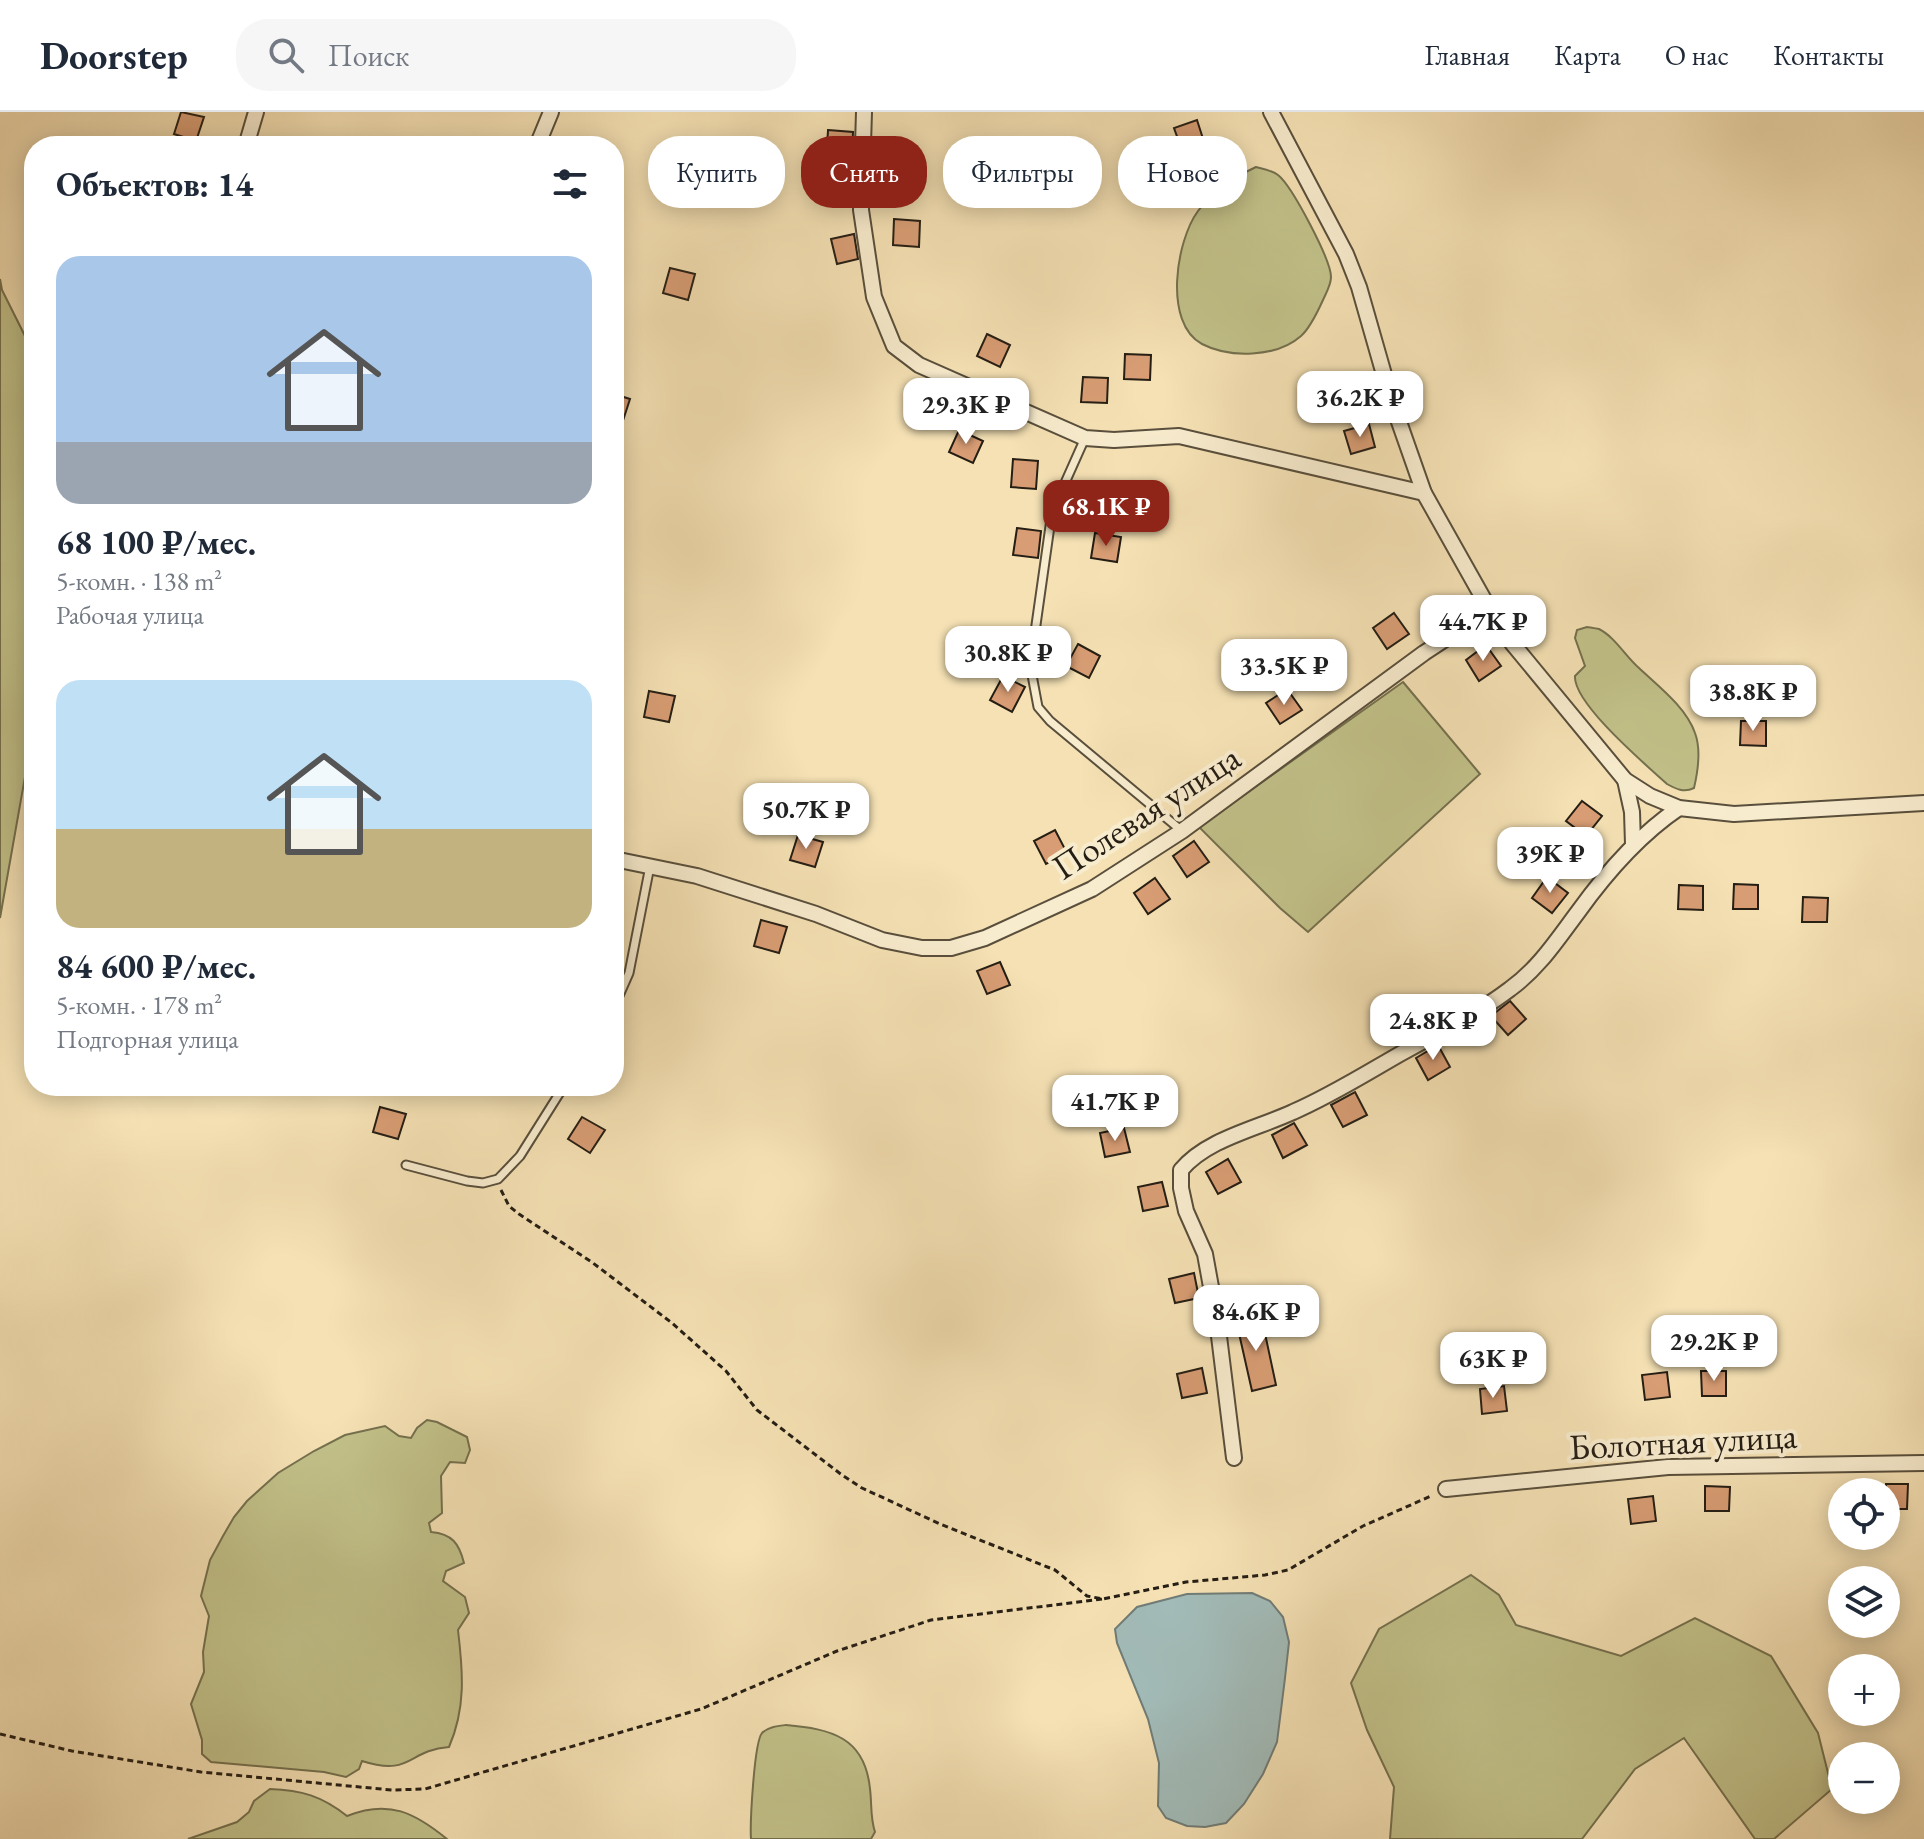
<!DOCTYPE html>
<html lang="ru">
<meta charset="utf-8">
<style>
body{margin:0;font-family:"EB Garamond",serif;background:#f6f6f7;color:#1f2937;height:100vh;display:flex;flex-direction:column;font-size:30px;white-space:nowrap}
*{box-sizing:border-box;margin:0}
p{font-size:26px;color:#747a83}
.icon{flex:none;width:44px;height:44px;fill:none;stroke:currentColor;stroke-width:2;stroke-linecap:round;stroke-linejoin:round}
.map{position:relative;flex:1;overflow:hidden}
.side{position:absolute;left:24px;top:24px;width:600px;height:960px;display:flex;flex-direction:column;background:#fff;border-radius:32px;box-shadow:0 4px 20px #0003}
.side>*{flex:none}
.top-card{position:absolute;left:648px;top:24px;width:760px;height:72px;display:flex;gap:16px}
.fabs{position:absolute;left:1828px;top:1366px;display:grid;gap:16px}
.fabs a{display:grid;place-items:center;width:72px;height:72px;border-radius:50%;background:#fff;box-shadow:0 4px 20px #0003;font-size:40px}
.price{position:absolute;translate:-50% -68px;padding:0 18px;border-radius:16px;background:#fff;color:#222;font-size:26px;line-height:52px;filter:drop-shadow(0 2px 4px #0008)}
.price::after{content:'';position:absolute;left:50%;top:48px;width:24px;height:18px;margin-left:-12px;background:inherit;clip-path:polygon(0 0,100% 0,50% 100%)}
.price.selected{background:#8f2418;color:#fff}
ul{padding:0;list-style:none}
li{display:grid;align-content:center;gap:16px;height:424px;padding:0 32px}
li span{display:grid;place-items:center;height:248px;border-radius:24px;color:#555}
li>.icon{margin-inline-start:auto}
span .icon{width:144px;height:144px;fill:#fffc;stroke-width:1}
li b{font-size:34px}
h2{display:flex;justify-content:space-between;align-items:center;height:96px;padding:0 32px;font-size:34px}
.tag{padding:0 28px;border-radius:32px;background:#fff;box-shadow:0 4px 20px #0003;font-size:28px;line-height:72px}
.tag.selected{background:#8f2418;color:#fff}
header{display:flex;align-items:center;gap:48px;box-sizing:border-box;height:112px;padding:0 40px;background:#fff;border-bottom:2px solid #e0e1e3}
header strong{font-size:38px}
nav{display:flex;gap:44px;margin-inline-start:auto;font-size:28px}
.search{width:560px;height:72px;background:#f6f6f7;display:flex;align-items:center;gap:20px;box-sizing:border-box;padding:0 28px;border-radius:32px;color:#747a83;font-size:30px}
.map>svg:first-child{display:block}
.green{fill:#c2c189;stroke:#74704e;stroke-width:2}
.water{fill:#a2bbb8;stroke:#707c76;stroke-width:2}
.building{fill:#d89d74;stroke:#251e14;stroke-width:2}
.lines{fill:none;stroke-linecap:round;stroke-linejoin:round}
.lane-casing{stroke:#594f3c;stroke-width:11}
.street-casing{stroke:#594f3c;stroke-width:18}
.path{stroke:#251e14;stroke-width:3;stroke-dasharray:6 4;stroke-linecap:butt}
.lane{stroke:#f8ecce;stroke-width:7}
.street{stroke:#f8ecce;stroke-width:14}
.labels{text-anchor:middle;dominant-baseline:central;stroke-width:8;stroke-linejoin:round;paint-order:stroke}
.street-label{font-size:36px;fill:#251e14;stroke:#f8ecce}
</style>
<header>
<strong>Doorstep</strong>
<div class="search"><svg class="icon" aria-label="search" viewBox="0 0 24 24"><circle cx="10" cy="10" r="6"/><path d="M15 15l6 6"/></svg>Поиск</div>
<nav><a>Главная</a><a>Карта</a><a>О нас</a><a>Контакты</a></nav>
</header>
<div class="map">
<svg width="1924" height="1727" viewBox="0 0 1924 1727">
<rect width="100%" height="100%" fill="#f5e1b4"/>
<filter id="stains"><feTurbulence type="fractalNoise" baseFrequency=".0025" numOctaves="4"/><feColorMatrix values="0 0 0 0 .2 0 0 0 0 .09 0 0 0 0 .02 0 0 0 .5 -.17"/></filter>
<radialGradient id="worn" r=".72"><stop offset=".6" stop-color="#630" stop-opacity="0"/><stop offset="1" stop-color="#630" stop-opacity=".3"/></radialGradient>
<g class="green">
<path d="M1256,55C1264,57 1271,58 1278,63C1292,74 1331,148 1331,165C1331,173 1326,181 1323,188C1318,199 1310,216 1301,224C1276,246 1229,246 1202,232C1163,211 1176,129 1198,99C1214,77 1233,66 1256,55Z"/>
<path d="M0,167L2,178L29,232L34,233V614L0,806Z"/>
<path d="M1587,515C1588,515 1599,517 1599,517C1615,525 1626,545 1639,556C1658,574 1686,595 1695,621C1701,637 1698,659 1694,676C1684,681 1676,677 1667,672C1645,652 1573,591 1575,564L1585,554L1575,526L1577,518Z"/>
<path d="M1403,570L1480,662L1308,820L1280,796L1199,715Z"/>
<path d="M427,1308L437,1310L467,1325L470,1338L465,1351L450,1350L441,1364L442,1401L429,1411L431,1420C452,1422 459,1431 464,1451L446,1459L443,1469L465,1485L469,1501L458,1518C463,1560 466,1596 449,1635C407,1638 412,1665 362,1649L359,1657L346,1665L324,1660L211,1650L202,1642V1628L191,1592L204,1560L203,1540L209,1504L201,1484L210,1448L223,1424L234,1405L247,1389L278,1361L314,1339L345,1323L385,1314L399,1324L411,1326L417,1316Z"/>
<path d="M1471,1463L1499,1483L1516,1513L1621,1544L1695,1506L1771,1544L1818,1621L1832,1677L1774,1727H1755L1684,1626L1635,1657L1582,1727H1390L1394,1675L1367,1618L1351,1571L1379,1517Z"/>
<path d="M786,1613C831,1617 865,1625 870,1677C872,1692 870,1705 875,1720L871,1727H751C750,1711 754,1631 762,1621C768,1615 778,1614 786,1613Z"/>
<path d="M270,1677C301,1678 322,1684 347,1704C389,1687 415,1701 447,1727H188L237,1710L249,1700L254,1689Z"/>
</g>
<path class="water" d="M1252,1481L1270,1489L1283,1505L1289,1530L1285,1566L1277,1630L1263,1662L1244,1692L1226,1711L1205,1715L1187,1714L1166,1706L1158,1694L1159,1651L1148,1607L1117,1531L1115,1517L1137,1495L1187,1482Z"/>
<g class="building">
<path d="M181,0L204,5L196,29L174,22Z"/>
<path d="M1197,8L1205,33L1183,41L1174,16Z"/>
<path d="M828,18L853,20L852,45H846L844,82L818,80L819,55H826Z"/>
<path d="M896,45L923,47L921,73L895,71Z"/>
<path d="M894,107L920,109L919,135L893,133Z"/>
<path d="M854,122L858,147L837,152L831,127Z"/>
<path d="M670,156L695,162L688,188L663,181Z"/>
<path d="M987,222L1010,233L1000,255L977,244Z"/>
<path d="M1125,242L1151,243L1150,268L1124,267Z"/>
<path d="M1083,265L1108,266L1107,291L1081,290Z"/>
<path d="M614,282L630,287L617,327L614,326Z"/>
<path d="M1369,312L1375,335L1351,342L1344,319Z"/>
<path d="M959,318L983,329L973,351L949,340Z"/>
<path d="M1013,347L1038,349L1036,377L1011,375Z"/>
<path d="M1017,416L1041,419L1038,446L1013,443Z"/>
<path d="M1095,421L1121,425L1117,450L1091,446Z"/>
<path d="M1394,501L1409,522L1387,537L1373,516Z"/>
<path d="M1078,532L1100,544L1089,566L1066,554Z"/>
<path d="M1486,533L1501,554L1479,569L1466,548Z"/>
<path d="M1003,564L1025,575L1012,600L990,588Z"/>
<path d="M1287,577L1302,598L1280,612L1266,591Z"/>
<path d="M649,579L675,584L669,610L644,605Z"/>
<path d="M1741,609H1766V634L1740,633Z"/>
<path d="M1582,689L1602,704L1586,724L1566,709Z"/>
<path d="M1055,718L1067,741L1046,752L1034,729Z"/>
<path d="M798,723L823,730L815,755L790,748Z"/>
<path d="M1194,729L1209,750L1187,765L1173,744Z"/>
<path d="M1547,765L1568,781L1552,801L1532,786Z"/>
<path d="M1155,766L1170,787L1148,802L1134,781Z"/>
<path d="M1734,772L1758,773V797H1733Z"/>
<path d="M1679,773L1703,774V798L1678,797Z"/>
<path d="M1803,785L1828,786L1827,810H1802Z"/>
<path d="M761,808L787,815L779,841L754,834Z"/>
<path d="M1000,850L1010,873L987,882L977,859Z"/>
<path d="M1510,889L1526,907L1508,923L1491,904Z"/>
<path d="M1438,933L1450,955L1428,968L1416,946Z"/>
<path d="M1355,980L1367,1003L1343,1015L1331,993Z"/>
<path d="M380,995L406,1002L398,1027L373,1020Z"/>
<path d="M582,1005L605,1018L590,1041L568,1027Z"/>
<path d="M1294,1011L1307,1033L1283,1046L1272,1023Z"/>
<path d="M1124,1016L1130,1040L1105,1045L1100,1021Z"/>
<path d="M1228,1047L1241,1070L1218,1082L1206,1060Z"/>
<path d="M1162,1070L1168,1094L1143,1099L1138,1075Z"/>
<path d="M1194,1161L1199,1186L1175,1191L1169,1167Z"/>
<path d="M1261,1203L1276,1273L1252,1279L1236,1208Z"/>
<path d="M1202,1256L1207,1281L1182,1286L1177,1262Z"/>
<path d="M1701,1259H1726V1284H1702Z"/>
<path d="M1667,1260L1670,1285L1645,1288L1642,1263Z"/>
<path d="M1504,1274L1507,1299L1482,1302L1480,1277Z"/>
<path d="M1886,1372H1908L1907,1397H1886Z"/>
<path d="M1705,1374L1730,1375L1729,1399H1705Z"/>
<path d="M1653,1384L1656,1409L1631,1412L1628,1387Z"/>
</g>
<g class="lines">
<defs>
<g id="lane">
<path d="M1085,326L1052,400L1034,527L1032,563L1038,595L1050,609L1182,719"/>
<path d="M614,895L629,861L650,754"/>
<path d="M406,1053L467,1069L483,1071L498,1067L520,1044L564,974"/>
</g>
<g id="street">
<path d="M864,0L861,98L874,185L894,234L919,253L1085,326L1114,328L1179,324L1424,381"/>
<path d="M1271,0L1346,142L1359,175L1391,287L1424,381L1492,502L1512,531L1625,668L1650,684L1679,696L1734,702L1924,691"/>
<path d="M246,34L256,0"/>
<path d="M537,34L551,0"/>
<path d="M1625,668L1632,700L1633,732"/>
<path d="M614,747L697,764L816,802L882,828L922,836H951L985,826L1092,777L1182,719L1424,541L1456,520L1492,502"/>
<path d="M1234,1346L1217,1208L1205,1142L1186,1099L1181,1076V1058C1207,1027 1256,1017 1293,1000C1330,984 1365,962 1400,942C1437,921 1476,903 1510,877C1539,856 1557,828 1578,800C1606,761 1639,723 1679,696"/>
<path d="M1446,1377L1668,1355L1924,1351"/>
</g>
</defs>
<use href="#lane" class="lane-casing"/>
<use href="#street" class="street-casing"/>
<g class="path">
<path d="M501,1078L509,1094L519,1102L593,1151L672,1211L726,1259L757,1298L842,1363L862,1376L940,1412L1055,1458L1087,1484L1103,1487L1186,1470L1265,1463L1288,1458L1363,1414L1431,1384"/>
<path d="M0,1622L72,1639L201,1660L392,1678L425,1677L701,1597L837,1539L931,1508L1103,1487"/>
</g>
<use href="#lane" class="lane"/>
<use href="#street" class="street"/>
</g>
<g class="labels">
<g class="street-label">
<text transform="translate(1146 700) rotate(-33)">Полевая улица</text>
<text transform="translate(1683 1329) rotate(-3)">Болотная улица</text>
</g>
</g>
<rect width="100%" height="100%" filter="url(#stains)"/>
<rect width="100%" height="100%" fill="url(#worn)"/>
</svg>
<div class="fabs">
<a><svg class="icon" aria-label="locate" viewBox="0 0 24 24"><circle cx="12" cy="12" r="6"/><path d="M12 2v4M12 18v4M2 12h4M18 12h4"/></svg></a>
<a><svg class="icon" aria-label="layers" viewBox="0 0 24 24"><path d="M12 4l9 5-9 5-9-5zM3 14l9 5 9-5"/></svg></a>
<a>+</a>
<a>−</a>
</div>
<b class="price" style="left:1360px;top:327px">36.2K ₽</b>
<b class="price" style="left:966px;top:334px">29.3K ₽</b>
<b class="price selected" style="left:1106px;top:436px">68.1K ₽</b>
<b class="price" style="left:1483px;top:551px">44.7K ₽</b>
<b class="price" style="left:1008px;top:582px">30.8K ₽</b>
<b class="price" style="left:1284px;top:595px">33.5K ₽</b>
<b class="price" style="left:1753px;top:621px">38.8K ₽</b>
<b class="price" style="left:806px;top:739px">50.7K ₽</b>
<b class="price" style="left:1550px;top:783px">39K ₽</b>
<b class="price" style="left:1433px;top:950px">24.8K ₽</b>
<b class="price" style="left:1115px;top:1031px">41.7K ₽</b>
<b class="price" style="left:1256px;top:1241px">84.6K ₽</b>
<b class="price" style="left:1714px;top:1271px">29.2K ₽</b>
<b class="price" style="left:1493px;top:1288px">63K ₽</b>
<div class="top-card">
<a class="tag">Купить</a>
<a class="tag selected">Снять</a>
<a class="tag">Фильтры</a>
<a class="tag">Новое</a>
</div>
<section class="side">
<h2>Объектов: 14<svg class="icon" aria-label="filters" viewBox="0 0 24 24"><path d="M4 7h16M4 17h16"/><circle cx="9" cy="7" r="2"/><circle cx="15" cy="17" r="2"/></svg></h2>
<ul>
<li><span style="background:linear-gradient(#a9c7e8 75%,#9aa5b1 0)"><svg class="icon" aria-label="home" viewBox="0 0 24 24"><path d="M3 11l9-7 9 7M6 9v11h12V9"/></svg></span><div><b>68 100 ₽/мес.</b><p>5-комн. · 138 m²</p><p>Рабочая улица</p></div></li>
<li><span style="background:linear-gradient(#bfe0f5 60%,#c2b280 0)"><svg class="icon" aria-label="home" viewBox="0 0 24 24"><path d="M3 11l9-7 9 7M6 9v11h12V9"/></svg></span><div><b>84 600 ₽/мес.</b><p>5-комн. · 178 m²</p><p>Подгорная улица</p></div></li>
</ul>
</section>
</div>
